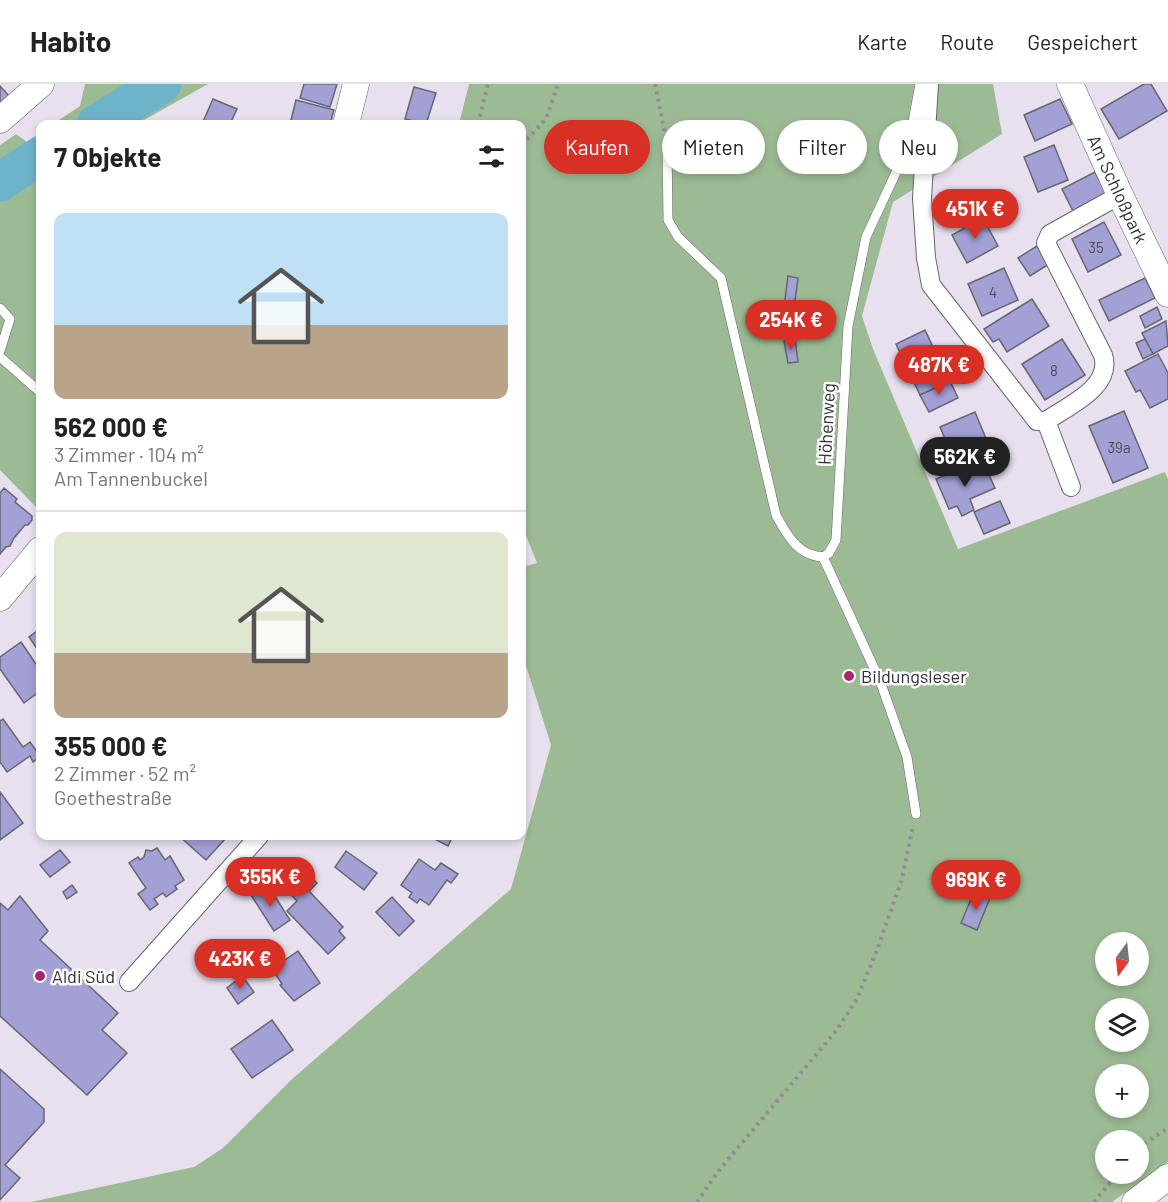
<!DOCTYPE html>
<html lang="de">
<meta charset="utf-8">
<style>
body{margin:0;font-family:Barlow,sans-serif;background:#f6f6f6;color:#222;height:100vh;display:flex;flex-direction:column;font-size:22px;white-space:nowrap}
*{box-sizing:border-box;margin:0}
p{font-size:20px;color:#767676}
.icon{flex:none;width:33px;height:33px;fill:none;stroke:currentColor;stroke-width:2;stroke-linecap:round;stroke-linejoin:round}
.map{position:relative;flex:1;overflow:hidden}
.side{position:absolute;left:36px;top:36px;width:490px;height:720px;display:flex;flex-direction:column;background:#fff;border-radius:12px;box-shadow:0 3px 9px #0003}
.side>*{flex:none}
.guide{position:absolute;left:544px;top:36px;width:532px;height:54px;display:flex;gap:12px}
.needle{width:39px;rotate:195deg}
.controls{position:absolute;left:1095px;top:848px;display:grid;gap:12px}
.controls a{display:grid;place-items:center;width:54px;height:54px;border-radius:50%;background:#fff;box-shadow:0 3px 9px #0003;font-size:30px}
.price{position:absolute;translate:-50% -51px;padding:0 14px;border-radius:21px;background:#d93025;color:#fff;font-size:20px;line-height:39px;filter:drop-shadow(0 2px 3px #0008)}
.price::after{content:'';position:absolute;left:50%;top:36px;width:18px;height:14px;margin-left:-9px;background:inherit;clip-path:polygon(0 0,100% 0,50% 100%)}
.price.on{background:#222;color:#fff}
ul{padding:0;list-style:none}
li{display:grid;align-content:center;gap:12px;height:318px;padding:0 18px}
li+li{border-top:2px solid #e0e0e0}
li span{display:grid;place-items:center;height:186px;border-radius:12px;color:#555}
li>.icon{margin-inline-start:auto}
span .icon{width:108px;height:108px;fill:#fffc;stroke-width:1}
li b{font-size:26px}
h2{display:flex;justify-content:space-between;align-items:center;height:72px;padding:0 18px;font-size:26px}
.tag{padding:0 21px;border-radius:27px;background:#fff;box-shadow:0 3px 9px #0003;font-size:21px;line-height:54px}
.tag.on{background:#d93025;color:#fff}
header{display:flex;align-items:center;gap:36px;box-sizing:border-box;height:84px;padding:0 30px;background:#fff;border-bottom:2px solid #e0e0e0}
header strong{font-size:28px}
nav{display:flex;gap:33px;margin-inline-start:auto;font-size:21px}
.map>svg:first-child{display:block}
.green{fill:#9cbb94;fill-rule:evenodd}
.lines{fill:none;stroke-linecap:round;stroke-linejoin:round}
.river{stroke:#6db3c9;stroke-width:39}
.building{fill:#a2a0d5;stroke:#666673;stroke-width:1.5}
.lane-casing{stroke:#69636f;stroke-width:10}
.street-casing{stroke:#69636f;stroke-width:20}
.secondary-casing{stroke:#69636f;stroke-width:27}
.path{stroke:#928c97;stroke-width:4;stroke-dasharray:3 4.5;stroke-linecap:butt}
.lane{stroke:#fff;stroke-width:9}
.street{stroke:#fff;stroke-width:18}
.secondary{stroke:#fff;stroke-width:26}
.poi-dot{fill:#a82571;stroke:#fff;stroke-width:2}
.labels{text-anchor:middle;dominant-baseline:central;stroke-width:5;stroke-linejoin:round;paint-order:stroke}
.number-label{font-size:15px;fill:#4d4a5c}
.street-label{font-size:18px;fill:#312e34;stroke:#fff}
.poi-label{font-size:18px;fill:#312e34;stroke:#fff;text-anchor:start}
</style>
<header>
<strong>Habito</strong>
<nav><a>Karte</a><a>Route</a><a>Gespeichert</a></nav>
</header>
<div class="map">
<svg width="1168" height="1118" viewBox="0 0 1168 1118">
<rect width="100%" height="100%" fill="#e8e0ef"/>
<g class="green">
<path d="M85,0H208L137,40H53L80,22Z"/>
<path d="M469,0H993L1002,50L893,118L862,232L873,265L958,465L1165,388L1168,395V1078L1112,1118H31L194,1083L223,1064L291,996L511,805L551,661L522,569V483L537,479L522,441V40H459ZM1106,858H1138V891H1106ZM1106,924H1138V957H1106ZM1106,990H1138V1023H1106ZM1106,1056H1138V1089H1106Z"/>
<path d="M40,49V427L0,386V61L16,50L27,58Z"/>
</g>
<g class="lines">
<g class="river">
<path d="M96,40L162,0"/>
<path d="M0,98L40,72"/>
</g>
</g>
<g class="building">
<path d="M304,0H337L330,23L300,14Z"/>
<path d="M1144,0H1151L1167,27L1119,55L1101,25Z"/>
<path d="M0,2L10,13L0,22Z"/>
<path d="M414,3L436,9L426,40L405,35Z"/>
<path d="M213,15L237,25L230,40H202Z"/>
<path d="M1060,15L1072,40L1035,57L1024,31Z"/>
<path d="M296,16L334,26L330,40H290Z"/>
<path d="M1054,61L1068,96L1038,108L1024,73Z"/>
<path d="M1095,88L1107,111L1074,129L1062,105Z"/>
<path d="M983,134L998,162L967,179L952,151Z"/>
<path d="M1104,138L1121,171L1088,188L1072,155Z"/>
<path d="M1037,162L1049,180L1030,192L1018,174Z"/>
<path d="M1004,184L1018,216L982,232L968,200Z"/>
<path d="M788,192L798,194L794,224L784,223Z"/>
<path d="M1145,194L1155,214L1109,237L1099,216Z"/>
<path d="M1032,215L1049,242L1007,268L999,255L993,258L984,245Z"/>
<path d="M1157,223L1162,235L1145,244L1140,232Z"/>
<path d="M1166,237L1168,262L1153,270L1142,249Z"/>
<path d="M925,246L933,263L904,277L896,260Z"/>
<path d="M795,255L798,278L788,279L784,257Z"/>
<path d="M1062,255L1085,291L1045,316L1022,280Z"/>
<path d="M1145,255L1153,270L1143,275L1136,259Z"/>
<path d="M933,263L942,280L912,294L904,277Z"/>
<path d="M1158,270L1168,289V315L1150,324L1140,306L1136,308L1125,287Z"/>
<path d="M942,280L950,297L920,311L912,294Z"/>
<path d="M950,297L958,314L929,328L920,311Z"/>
<path d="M1124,327L1148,384L1113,399L1089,342Z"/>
<path d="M975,328L990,364L955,379L940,343Z"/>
<path d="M985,382L995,404L970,415L974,426L962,432L957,422L949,425L936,395L958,386L961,392Z"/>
<path d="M4,404L17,415L15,418L32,432V436L28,441H25L14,454L10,462L6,463L0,470V409Z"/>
<path d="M1000,417L1010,439L984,450L974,428Z"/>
<path d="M40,545V569L29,553Z"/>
<path d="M21,558L40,586V616L36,610L24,619L0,585V573Z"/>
<path d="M3,635L23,663L30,658L40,672L33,678L30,672L7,688L0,678V637Z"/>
<path d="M0,708L23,739L0,756Z"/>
<path d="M179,752H221L225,755L206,776Z"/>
<path d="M429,752H453L448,762Z"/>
<path d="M157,764L165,776L170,772L184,796L175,802L177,805L166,813L163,809L154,815L158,820L150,826L138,810L146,804L129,779L138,773L140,776L144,773L146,766L152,767Z"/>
<path d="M60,766L70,778L50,793L40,781Z"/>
<path d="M346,767L377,789L364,806L335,783Z"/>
<path d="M293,775L317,799L309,807L343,843L339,847L345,854L328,870L287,827L297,817L274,793L272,788L274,784L279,782L284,783Z"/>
<path d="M419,775L435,786L441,779L458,790L451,799L447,796L429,821L420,815L417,819L409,813L412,809L401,801Z"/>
<path d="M267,800L290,836L274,847L251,811Z"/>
<path d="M72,801L77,808L67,815L63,808Z"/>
<path d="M974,808L990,814L977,846L961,839Z"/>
<path d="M20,812L48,847L40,856L118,929L102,946L127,969L87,1011L0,932V819L8,826Z"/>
<path d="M392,813L414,837L399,852L376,828Z"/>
<path d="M298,867L320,899L294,917L280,901L282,900L272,885Z"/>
<path d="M242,892L254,908L238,920L227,904Z"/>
<path d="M272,936L293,966L252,994L231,965Z"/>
<path d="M0,985L44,1025V1038L5,1081L20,1094L0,1116Z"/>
</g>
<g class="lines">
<defs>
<g id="lane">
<path d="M667,61L668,136L678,153L721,194L776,431C787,451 798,472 823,473"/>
<path d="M0,224L10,235L0,267"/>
<path d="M0,273L40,308"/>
<path d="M823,473L829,469L836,456L848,242L866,153L899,82L913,37L920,0"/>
<path d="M823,473L880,597L907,673L916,730"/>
</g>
<g id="street">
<path d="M929,0L922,114L926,174L931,201L1037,337H1046C1068,322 1113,303 1103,271L1046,159L1050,150L1120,111"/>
<path d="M1046,337L1071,403"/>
<path d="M129,898L259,752"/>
</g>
<g id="secondary">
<path d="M1070,0L1120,111L1168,210"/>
<path d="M0,36L41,0"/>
<path d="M346,40L356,0"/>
<path d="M0,514L40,466"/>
<path d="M1135,1118L1168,1093"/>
</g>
</defs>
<use href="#lane" class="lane-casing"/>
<use href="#street" class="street-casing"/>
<use href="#secondary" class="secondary-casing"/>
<g class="path">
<path d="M655,0L665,49"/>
<path d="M478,40L488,0"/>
<path d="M522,61L546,35L558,0"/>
<path d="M1138,1064L1168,1044"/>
<path d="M697,1118L720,1085L836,947L857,915L877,866L901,798L913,743"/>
<path d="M1094,1118L1118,1089"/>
</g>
<use href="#lane" class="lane"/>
<use href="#street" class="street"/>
<use href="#secondary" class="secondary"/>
</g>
<g class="poi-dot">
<circle cx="849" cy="592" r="6"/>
<circle cx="40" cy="892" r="6"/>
</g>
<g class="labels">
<g class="number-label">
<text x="1096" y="163">35</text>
<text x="993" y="208">4</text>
<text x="1054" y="286">8</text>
<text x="1119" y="363">39a</text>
</g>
<g class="street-label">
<text transform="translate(1118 105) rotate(65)">Am Schloßpark</text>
<text transform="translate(826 340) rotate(-87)">Höhenweg</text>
</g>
<g class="poi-label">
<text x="861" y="592">Bildungsleser</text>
<text x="52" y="892">Aldi Süd</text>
</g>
</g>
</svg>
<div class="controls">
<a><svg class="needle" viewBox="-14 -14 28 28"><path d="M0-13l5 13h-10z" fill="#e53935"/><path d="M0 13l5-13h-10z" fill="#767676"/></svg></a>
<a><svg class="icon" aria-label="layers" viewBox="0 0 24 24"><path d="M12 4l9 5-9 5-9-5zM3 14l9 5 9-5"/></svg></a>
<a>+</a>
<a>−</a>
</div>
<b class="price" style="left:975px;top:156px">451K €</b>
<b class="price" style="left:791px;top:267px">254K €</b>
<b class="price" style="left:939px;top:312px">487K €</b>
<b class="price on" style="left:965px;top:404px">562K €</b>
<b class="price" style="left:270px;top:824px">355K €</b>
<b class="price" style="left:976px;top:827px">969K €</b>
<b class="price" style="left:240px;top:906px">423K €</b>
<div class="guide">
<a class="tag on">Kaufen</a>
<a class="tag">Mieten</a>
<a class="tag">Filter</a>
<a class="tag">Neu</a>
</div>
<section class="side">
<h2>7 Objekte<svg class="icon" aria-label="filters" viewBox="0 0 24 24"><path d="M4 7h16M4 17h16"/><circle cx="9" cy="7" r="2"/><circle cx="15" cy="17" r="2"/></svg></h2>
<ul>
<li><span style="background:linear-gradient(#bfe0f5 60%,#b9a48a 0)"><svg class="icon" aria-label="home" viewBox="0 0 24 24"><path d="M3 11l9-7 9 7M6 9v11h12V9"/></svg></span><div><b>562 000 €</b><p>3 Zimmer · 104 m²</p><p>Am Tannenbuckel</p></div></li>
<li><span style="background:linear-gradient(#dfe7d0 65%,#b9a48a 0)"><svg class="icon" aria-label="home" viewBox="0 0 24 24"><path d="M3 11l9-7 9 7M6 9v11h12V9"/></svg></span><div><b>355 000 €</b><p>2 Zimmer · 52 m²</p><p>Goethestraße</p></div></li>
</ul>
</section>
</div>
